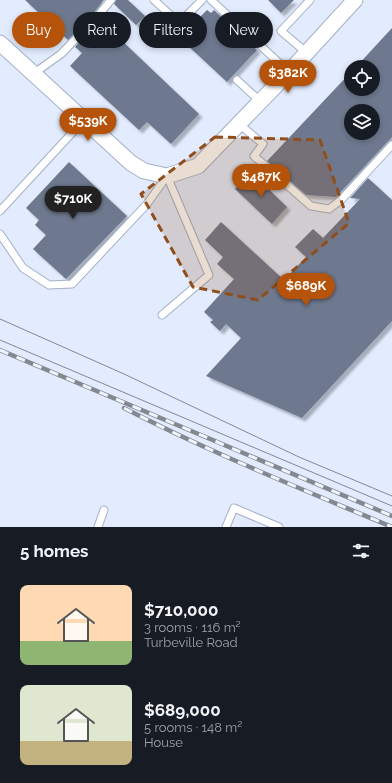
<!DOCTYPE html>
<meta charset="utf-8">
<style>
body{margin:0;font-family:Raleway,sans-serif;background:#20242c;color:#f1f3f6;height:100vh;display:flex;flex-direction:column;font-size:15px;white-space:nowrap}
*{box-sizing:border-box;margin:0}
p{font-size:13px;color:#9ea1a6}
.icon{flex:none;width:22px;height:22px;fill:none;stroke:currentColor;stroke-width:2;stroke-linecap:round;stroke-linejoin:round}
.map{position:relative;height:527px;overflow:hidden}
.panel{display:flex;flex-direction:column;background:#171b24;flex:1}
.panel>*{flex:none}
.top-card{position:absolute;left:12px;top:12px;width:368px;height:36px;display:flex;gap:8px}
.controls{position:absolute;left:344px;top:60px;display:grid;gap:8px}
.controls a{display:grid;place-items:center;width:36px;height:36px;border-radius:50%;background:#171b24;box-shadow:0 2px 6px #0003;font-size:20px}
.price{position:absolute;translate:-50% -34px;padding:0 9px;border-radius:14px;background:#b45309;color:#fff;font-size:13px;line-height:26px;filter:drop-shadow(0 1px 2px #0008)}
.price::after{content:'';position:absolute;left:50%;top:24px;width:12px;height:9px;margin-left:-6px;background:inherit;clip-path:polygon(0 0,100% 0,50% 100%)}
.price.current{background:#222;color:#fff}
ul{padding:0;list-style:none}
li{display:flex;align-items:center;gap:12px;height:100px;padding:0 20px}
li span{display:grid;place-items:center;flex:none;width:112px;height:80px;border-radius:8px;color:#555}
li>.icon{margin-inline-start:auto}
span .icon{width:48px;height:48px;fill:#fffc;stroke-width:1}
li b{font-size:17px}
h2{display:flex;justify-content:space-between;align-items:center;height:48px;padding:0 20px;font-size:17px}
.chip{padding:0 14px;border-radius:18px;background:#171b24;box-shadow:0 2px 6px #0003;font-size:14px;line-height:36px}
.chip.current{background:#b45309;color:#fff}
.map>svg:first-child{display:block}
.built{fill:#e2ecfe;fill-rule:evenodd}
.building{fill:#6e798f;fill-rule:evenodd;filter:url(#shadow)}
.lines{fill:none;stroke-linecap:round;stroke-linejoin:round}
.lane-casing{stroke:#a3afc6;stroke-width:9}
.street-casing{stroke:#a3afc6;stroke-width:17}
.lane{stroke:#fff;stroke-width:7}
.street{stroke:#fff;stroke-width:15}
.tram{stroke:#838891;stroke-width:1}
.rail-casing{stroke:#838891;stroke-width:4.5}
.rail{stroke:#eff4fe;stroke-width:3;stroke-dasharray:9;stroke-linecap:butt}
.marked{fill:#8f4e1b;fill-opacity:0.2;stroke:#8f4e1b;stroke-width:3;stroke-dasharray:8 5;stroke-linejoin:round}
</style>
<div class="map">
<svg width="392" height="527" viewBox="0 0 392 527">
<defs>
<filter id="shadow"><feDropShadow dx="3.5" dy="3.5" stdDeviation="1" flood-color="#0004"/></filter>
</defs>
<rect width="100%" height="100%" fill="#eff4fe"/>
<path class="built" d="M0,0H392V527H0ZM351,67H373V89H351ZM351,111H373V133H351Z"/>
<g class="building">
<path d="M25,0H104L92,15L68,40L50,23L48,25L36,15L38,12Z"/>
<path d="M116,0H128L145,16L136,25L114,4Z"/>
<path d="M268,0H294L281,13Z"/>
<path d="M207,10L211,13L214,10L257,50L227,82L184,42L193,33L188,29Z"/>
<path d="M100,20L199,114L171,144L147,122L139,130L70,66L82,53L75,47Z"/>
<path d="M392,28V137L336,197L306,195L267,161L351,72V89H373V67H356ZM351,111H373V133H351Z"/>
<path d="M69,162L127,216L66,279L33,249L46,235L35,225L39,220L26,208Z"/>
<path d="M251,172L287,207L272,224L235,189Z"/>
<path d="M368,178L392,200V321L302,418L206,376L241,338L226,324L220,331L210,322L213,320L204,312L234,279L217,264L223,257L205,240L221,222L284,280L306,257L295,247L313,229L323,238L360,199L350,198Z"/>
</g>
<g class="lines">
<defs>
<g id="lane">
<path d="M154,0L179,23L202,0"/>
<path d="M211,0L289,72"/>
<path d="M307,53L281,31L310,0"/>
<path d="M33,74L61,54L96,18L111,0"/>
<path d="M237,80L261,102"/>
<path d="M239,124L263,144L254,156L311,206L329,209L341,200L392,145"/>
<path d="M0,211L84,120"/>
<path d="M0,234L23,268L49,285L72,284L147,204L167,176"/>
<path d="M162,315L209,275L167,176"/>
<path d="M98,527L104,510"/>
<path d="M226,527L234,508L279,527"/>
</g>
<path id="street" d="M0,43L131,163L144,171L167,176L198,166L289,72L355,0"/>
</defs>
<use href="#lane" class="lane-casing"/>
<use href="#street" class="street-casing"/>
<use href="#lane" class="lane"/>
<use href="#street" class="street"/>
<g class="tram">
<path d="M0,319L124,374L299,457L392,496"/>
<path d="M0,340L392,506"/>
</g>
<defs>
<g id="rail">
<path d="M0,350L392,516"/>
<path d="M124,408C211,453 302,489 392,527"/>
</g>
</defs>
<use href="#rail" class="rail-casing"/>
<use href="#rail" class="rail"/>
</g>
<path class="marked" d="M215,137L320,140L349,223L258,300L193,287L141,194Z"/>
</svg>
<div class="controls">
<a><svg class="icon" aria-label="locate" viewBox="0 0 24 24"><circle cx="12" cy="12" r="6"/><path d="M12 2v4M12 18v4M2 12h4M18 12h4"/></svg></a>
<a><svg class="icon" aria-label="layers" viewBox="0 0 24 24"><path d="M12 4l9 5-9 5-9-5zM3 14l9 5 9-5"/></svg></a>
</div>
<b class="price" style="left:288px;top:94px">$382K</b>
<b class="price" style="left:88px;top:142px">$539K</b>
<b class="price" style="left:261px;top:198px">$487K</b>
<b class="price current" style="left:73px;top:220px">$710K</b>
<b class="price" style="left:306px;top:307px">$689K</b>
<div class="top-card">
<a class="chip current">Buy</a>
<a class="chip">Rent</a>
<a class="chip">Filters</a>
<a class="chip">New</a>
</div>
</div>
<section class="panel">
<h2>5 homes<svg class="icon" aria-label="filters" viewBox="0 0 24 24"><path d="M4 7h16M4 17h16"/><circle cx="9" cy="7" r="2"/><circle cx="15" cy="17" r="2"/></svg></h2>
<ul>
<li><span style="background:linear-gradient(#ffd9b3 70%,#8fb573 0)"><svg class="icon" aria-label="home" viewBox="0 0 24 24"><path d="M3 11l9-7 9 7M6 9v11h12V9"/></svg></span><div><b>$710,000</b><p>3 rooms · 116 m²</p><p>Turbeville Road</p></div></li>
<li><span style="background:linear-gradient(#dfe7d0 70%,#c2b280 0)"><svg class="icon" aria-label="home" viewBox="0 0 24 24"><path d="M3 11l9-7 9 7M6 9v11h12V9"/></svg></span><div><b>$689,000</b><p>5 rooms · 148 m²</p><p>House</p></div></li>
</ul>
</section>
